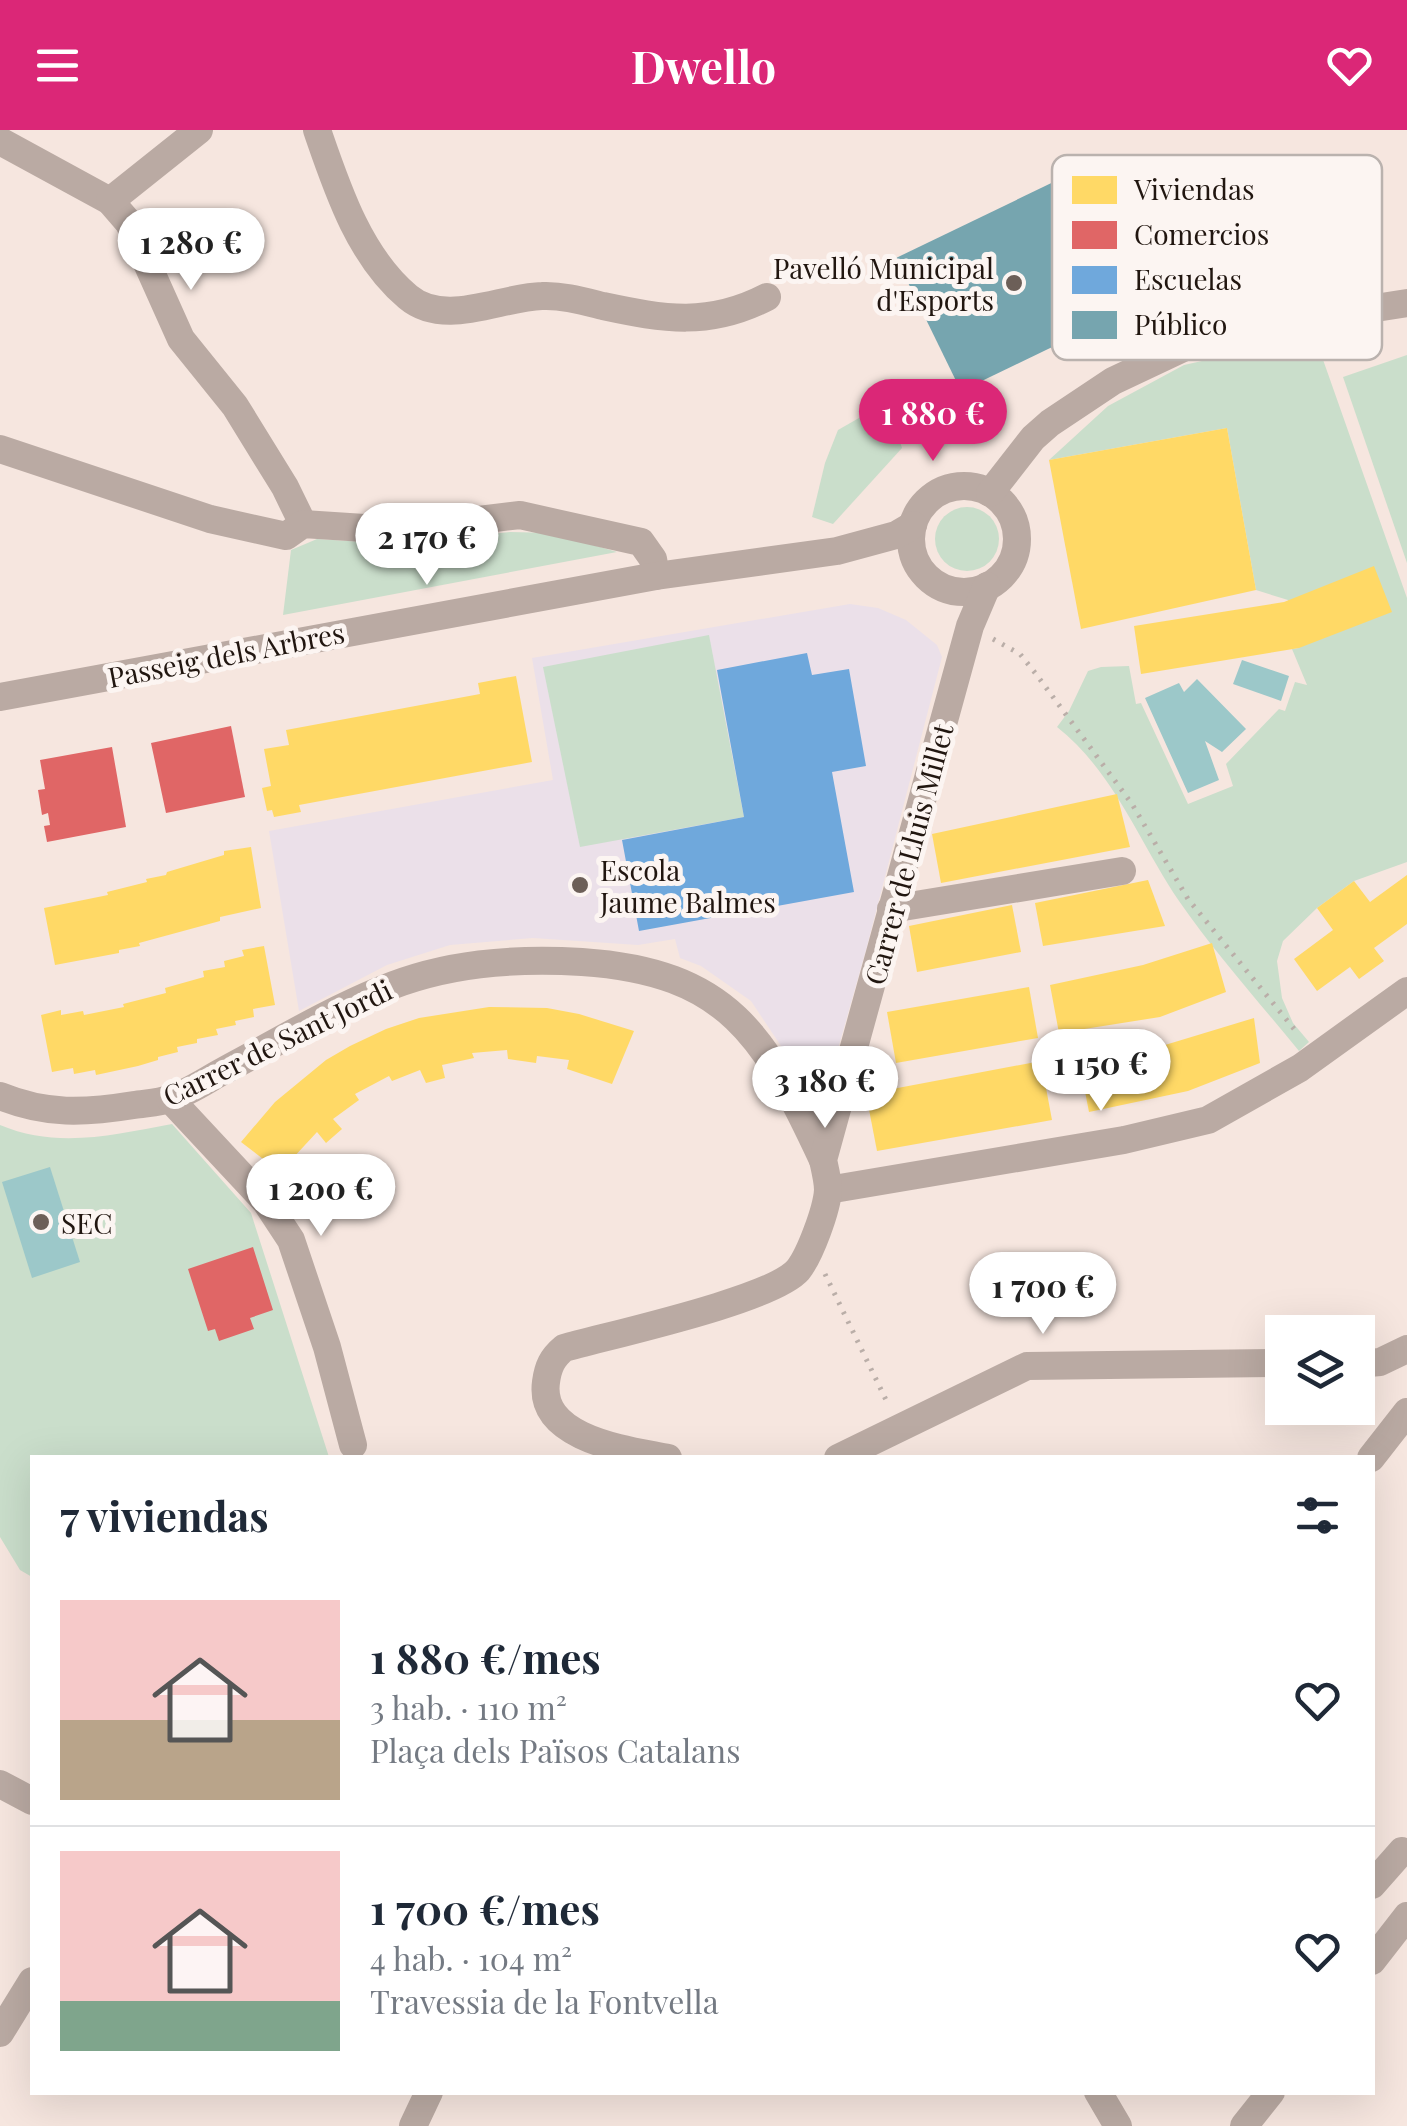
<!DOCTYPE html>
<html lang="es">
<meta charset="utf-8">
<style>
body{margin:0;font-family:"Playfair Display",serif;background:#f6f6f7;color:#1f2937;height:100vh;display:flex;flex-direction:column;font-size:38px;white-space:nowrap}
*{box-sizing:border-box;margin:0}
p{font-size:32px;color:#747a83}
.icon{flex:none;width:55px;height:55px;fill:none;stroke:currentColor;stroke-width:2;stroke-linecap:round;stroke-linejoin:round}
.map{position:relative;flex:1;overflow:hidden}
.drawer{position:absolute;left:30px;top:1325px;width:1345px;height:640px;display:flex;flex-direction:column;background:#fff;border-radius:0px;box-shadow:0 10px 40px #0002}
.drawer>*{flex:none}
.controls{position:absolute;left:1265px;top:1185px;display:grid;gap:20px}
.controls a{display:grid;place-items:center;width:110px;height:110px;border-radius:0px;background:#fff;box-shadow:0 10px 40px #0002;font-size:50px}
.price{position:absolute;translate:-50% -85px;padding:0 22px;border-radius:35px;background:#fff;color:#222;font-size:32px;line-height:65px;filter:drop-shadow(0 2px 5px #0008)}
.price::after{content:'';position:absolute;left:50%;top:60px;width:30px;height:22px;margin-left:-15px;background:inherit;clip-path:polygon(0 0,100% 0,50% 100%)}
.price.on{background:#db2777;color:#fff}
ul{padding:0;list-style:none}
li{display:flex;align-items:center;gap:30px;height:250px;padding:0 30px}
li+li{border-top:2px solid #e0e1e3}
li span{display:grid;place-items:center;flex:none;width:280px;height:200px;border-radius:0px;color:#555}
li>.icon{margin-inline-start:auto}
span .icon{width:120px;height:120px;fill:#fffc;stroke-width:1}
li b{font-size:42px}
h2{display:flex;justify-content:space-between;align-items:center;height:120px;padding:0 30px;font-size:42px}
header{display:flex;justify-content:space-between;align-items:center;height:130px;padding:0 30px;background:#db2777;color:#fff;font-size:45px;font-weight:700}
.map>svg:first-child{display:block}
.education{fill:#ebe0e9}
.green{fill:#cadecb}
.water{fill:#9cc8c9}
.homes{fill:#ffd966}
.shops{fill:#e06666}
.schools{fill:#6fa8dc}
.public{fill:#76a5af}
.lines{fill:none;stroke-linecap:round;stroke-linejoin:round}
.path{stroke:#baaea8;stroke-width:5;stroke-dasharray:2.5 8;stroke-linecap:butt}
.minor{stroke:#baaaa3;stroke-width:28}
.poi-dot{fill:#6c5f58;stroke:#fcf5f2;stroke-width:4}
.labels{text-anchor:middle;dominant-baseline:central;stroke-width:10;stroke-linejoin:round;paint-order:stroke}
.poi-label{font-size:28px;fill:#211610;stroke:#fcf5f2;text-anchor:start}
.street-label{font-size:28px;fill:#211610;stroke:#fcf5f2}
.key{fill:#fcf5f2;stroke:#bab2ae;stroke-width:2.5}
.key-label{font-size:28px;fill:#211610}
</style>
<header><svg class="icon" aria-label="menu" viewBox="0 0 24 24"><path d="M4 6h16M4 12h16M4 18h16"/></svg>Dwello<svg class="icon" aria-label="heart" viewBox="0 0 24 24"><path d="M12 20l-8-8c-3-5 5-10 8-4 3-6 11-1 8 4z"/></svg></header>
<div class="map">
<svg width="1407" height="1996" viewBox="0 0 1407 1996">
<rect width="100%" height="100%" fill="#f6e6df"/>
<path class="education" d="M850,474L878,478L906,490L937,515L942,527L866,820L830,947L823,954L807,955L751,871L701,836L680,828L675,809L638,815L533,808L450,815L387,835L299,881L269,701L553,650L532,528Z"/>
<g class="green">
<path d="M1309,207L1321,224L1407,468V732L1354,751L1317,778L1283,811L1277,831L1282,868L1293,893L1309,912L1299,921C1259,872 1215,823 1179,771C1139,712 1114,642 1057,597L1069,581L1088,541L1101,537L1129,536L1136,574L1141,573L1188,674L1233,656L1226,634L1279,579L1285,581L1295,552L1307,555L1292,519L1299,518L1288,470L1256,460L1227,298L1049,330L1108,276L1184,235Z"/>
<path d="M1407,225V433L1343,247Z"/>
<path d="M887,272L902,318L833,394L812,387L825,333L838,300Z"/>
<circle cx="967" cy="409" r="32"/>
<path d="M510,402L553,403L617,422L283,485L291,420L317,409L396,414Z"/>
<path d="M709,505L744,687L580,717L543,537Z"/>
<path d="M172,994L251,1083L329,1327L32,1328V1447L20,1440L0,1407V995C57,1019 113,1005 172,994Z"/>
</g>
<g class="water">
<path d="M1242,530L1289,546L1281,571L1233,554Z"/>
<path d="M1197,549L1246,599L1222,622L1205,611L1219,650L1188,663L1145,568L1179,553L1184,562Z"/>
<path d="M50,1037L80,1132L32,1148L2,1052Z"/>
</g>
<g class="homes">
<path d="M1227,298L1256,460L1081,499L1049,330Z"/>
<path d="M1374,436L1392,482L1299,518L1141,544L1134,496L1284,472Z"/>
<path d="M516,546L532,632L299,675L301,682L274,687L272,680L267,681L262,658L271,656L264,619L289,615L286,600L480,564L478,553Z"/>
<path d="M1117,664L1130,717L941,753L932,704Z"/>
<path d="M251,717L261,778L220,787V791L139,813L140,816L119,820V823L55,835L44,778L108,765L107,762L147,752L146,749L166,745L167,742L224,725V721Z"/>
<path d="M1407,745V794L1374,818L1384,831L1359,849L1350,837L1317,861L1294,829L1333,800L1317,778L1354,751L1370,772Z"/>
<path d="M1148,750L1165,796L1043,816L1035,773Z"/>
<path d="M1012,775L1021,822L917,842L909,796Z"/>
<path d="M1212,813L1226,862L1160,887L1059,903L1050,855L1143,835Z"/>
<path d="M264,816L275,875L253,879L254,887L235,891L236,895L216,899L218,905L197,909V913L177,917L178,922L158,927V930L138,936L96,945L95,940L74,944L73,938L52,942L41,885L61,880V885L83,881L84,885L124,877L123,874L166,863L165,858L204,847L203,841L225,837L224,831L244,826L242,820Z"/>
<path d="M1029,857L1038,908L896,933L887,882Z"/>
<path d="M489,877L547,878L579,884L634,901L612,954L567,939L569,930L537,926L536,933L508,929L507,920L472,923L474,928L442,935L445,948L426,953L420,940L392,951L389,946L355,964L359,970L333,989L342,999L326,1013L317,1002L280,1042L241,1012L275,972L326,930L350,916L386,899L419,888Z"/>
<path d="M1254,888L1260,933L1188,961L1089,982L1079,931L1165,915Z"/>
<path d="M1041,931L1052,990L877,1021L866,964Z"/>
</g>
<g class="shops">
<path d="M231,596L245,667L166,683L151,613Z"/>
<path d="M112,617L126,697L47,712L44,696L50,695L48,683L42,685L38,660L45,659L40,630Z"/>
<path d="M253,1117L273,1180L250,1188L254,1199L219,1211L215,1199L208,1201L188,1139Z"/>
</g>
<path class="schools" d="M807,523L812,545L849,539L866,636L832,642L854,762L639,801L622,710L744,687L717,540Z"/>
<path class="public" d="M1068,45L1133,178L961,261L896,128Z"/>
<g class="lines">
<g class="path">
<path d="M993,509L1020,524L1036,544L1132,674L1188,769L1299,905"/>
<path d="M825,1144L888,1274"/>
</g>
<g class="minor">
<path d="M317,0C337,58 359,126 408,167C445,198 500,167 542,166C562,165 583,171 603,176C664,189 709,197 767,167"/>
<path d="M0,11L110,71L129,93L181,209L235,276L285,357L303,394"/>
<path d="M110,71L199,0"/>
<path d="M0,319L210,389L286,406L303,394L395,400L520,385L641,412L653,429L656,446"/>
<circle cx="964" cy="409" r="53"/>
<path d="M990,363L1033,308L1050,293L1113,251L1185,217L1247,198L1407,173"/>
<path d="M0,567L656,446L837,421L896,405L913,395"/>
<path d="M891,779L1122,741"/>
<path d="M0,966C46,985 85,983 134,975C146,973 160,973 171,968C190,962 208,949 225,940C276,913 327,882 381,860C445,833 513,828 582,832C729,842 765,906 823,1030"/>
<path d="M170,969L266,1072L291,1110L327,1217L353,1315"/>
<path d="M828,1060L1124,1010L1208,990L1300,938L1407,861"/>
<path d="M1358,1234L1380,1232L1407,1219"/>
<path d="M668,1328C630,1320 538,1310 546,1252C548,1237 552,1228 564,1218C610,1205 772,1170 798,1140C810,1125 827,1079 828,1060C828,1051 825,1039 823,1030L970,496L987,456"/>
<path d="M838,1328L1027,1236L1282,1233"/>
<path d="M1371,1328L1407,1282"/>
<path d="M0,1654L32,1671"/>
<path d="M1372,1755L1402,1721"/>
<path d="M1372,1831L1407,1786"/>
<path d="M0,1903L32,1851"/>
<path d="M1098,1962L1118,1996"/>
<path d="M413,1996L429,1962"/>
<path d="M1244,1996L1271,1962"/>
</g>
</g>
<g class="poi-dot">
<circle cx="1014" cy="153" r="10"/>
<circle cx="580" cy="755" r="10"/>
<circle cx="41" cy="1092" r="10"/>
</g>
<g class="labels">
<g class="poi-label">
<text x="994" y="137" text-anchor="end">Pavelló Municipal<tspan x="994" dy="32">d'Esports</tspan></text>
<text x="600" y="739">Escola<tspan x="600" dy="32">Jaume Balmes</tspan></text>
<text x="61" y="1092">SEC</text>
</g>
<g class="street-label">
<text transform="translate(226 524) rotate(-11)">Passeig dels Arbres</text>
<text transform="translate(908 724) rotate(-75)">Carrer de Lluis Millet</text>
<text transform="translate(277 912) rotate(-26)">Carrer de Sant Jordi</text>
</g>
</g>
<rect x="1052" y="25" width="330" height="205" rx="15" class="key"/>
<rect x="1072" y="46" width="45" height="28" fill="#ffd966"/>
<rect x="1072" y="91" width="45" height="28" fill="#e06666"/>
<rect x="1072" y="136" width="45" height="28" fill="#6fa8dc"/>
<rect x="1072" y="181" width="45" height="28" fill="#76a5af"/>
<g class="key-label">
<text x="1134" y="70">Viviendas</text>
<text x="1134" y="115">Comercios</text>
<text x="1134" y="160">Escuelas</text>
<text x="1134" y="205">Público</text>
</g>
</svg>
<div class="controls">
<a><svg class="icon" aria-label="layers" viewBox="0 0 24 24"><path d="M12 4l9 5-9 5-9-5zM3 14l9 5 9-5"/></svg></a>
</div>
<b class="price" style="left:191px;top:163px">1 280 €</b>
<b class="price on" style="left:933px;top:334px">1 880 €</b>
<b class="price" style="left:427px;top:458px">2 170 €</b>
<b class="price" style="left:1101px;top:984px">1 150 €</b>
<b class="price" style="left:825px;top:1001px">3 180 €</b>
<b class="price" style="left:321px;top:1109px">1 200 €</b>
<b class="price" style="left:1043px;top:1207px">1 700 €</b>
<section class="drawer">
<h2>7 viviendas<svg class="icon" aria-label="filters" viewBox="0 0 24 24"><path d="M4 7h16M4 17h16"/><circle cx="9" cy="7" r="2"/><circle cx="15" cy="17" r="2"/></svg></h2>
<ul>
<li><span style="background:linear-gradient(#f6c9c9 60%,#b9a48a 0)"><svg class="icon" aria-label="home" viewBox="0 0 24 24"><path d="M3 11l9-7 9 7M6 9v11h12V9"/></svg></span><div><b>1 880 €/mes</b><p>3 hab. · 110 m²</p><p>Plaça dels Països Catalans</p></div><svg class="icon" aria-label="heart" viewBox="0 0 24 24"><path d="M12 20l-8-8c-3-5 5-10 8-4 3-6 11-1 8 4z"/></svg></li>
<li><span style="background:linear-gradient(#f6c9c9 75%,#7fa58c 0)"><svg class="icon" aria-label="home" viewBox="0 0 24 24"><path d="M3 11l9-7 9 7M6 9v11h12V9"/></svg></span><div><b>1 700 €/mes</b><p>4 hab. · 104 m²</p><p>Travessia de la Fontvella</p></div><svg class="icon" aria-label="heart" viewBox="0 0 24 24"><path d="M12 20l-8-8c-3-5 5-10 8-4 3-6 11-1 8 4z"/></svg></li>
</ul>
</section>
</div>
